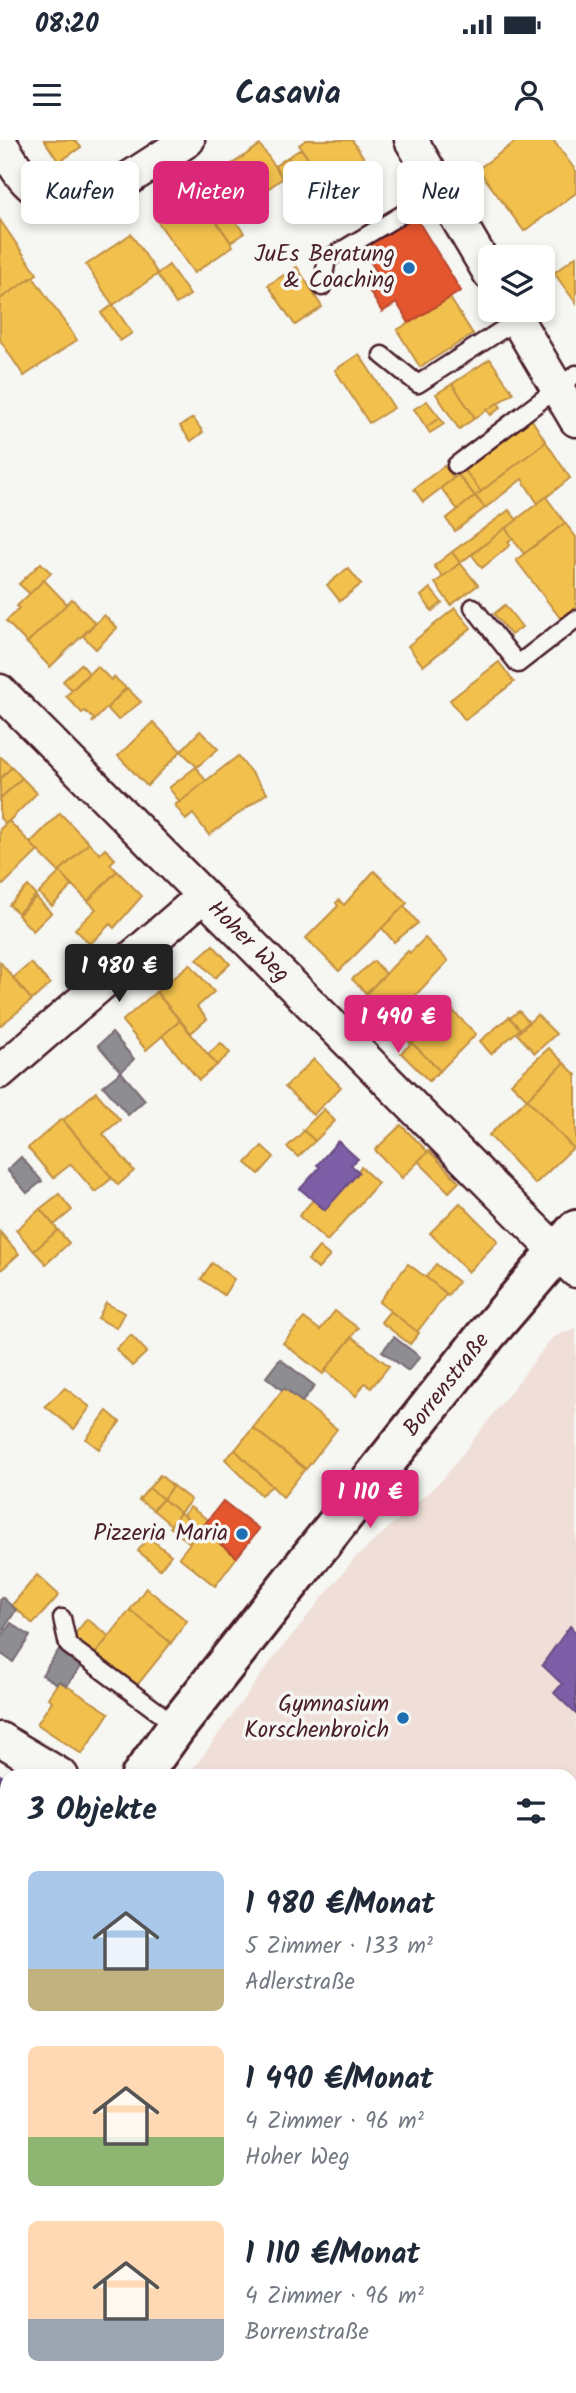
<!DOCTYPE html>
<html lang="de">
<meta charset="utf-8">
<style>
body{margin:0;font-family:Kalam,sans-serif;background:#f2f2f3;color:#1f2937;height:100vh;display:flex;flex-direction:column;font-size:26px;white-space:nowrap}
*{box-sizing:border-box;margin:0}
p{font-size:23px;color:#747a83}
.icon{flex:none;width:38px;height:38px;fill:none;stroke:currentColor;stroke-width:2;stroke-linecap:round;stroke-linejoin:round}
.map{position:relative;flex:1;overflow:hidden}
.panel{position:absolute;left:0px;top:1629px;width:578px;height:625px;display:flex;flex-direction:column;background:#fff;border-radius:21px 21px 0 0;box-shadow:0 4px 10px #0003}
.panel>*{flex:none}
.top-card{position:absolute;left:21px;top:21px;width:536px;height:63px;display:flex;gap:14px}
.controls{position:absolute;left:478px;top:105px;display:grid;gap:14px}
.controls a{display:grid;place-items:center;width:77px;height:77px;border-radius:10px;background:#fff;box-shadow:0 4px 10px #0003;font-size:35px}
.price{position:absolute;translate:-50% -60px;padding:0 16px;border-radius:7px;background:#db2777;color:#fff;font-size:23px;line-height:46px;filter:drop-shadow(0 2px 4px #0008)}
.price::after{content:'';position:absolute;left:50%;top:42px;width:21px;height:16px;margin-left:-10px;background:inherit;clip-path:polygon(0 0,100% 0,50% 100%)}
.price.selected{background:#222;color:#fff}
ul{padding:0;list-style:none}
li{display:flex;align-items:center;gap:21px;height:175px;padding:0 28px}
li span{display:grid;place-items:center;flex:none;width:196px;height:140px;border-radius:10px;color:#555}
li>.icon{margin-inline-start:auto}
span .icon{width:84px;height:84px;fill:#fffc;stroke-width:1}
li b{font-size:30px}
h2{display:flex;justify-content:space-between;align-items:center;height:84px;padding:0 28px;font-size:30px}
.chip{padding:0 24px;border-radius:10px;background:#fff;box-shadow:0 4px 10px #0003;font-size:24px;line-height:63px}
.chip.selected{background:#db2777;color:#fff}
.status{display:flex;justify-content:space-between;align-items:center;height:49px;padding:0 35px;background:#fff;direction:ltr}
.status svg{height:19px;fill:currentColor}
header{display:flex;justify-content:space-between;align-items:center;height:91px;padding:0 28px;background:#fff;font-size:32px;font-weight:800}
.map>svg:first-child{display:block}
.built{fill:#f0dfd8}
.homes{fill:#f2c14e;stroke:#c09044;stroke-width:2}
.shops{fill:#e4572e;stroke:#b6462d;stroke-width:2}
.offices{fill:#7b5ea7;stroke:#6c4b82;stroke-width:2}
.public{fill:#17a398;stroke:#267b77;stroke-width:2}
.industry{fill:#8d8d92;stroke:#796c73;stroke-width:2}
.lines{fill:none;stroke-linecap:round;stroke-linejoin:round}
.service-casing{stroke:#4a1f2b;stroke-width:21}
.minor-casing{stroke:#4a1f2b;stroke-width:37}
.secondary-casing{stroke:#4a1f2b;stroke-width:44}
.service{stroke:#f6f6f2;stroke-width:16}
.minor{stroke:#f6f6f2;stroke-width:32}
.secondary{stroke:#f6f6f2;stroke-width:38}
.poi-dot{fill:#1f6fb2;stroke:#f6f6f2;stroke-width:2.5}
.labels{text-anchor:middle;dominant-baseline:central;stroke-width:7;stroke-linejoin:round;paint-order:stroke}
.poi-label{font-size:23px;fill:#4a1f2b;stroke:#f6f6f2;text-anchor:end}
.street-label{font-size:23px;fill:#4a1f2b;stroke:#f6f6f2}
</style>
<div class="status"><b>08:20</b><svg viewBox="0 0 49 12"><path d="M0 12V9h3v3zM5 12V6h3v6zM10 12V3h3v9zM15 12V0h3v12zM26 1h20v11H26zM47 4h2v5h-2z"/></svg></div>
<header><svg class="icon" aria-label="menu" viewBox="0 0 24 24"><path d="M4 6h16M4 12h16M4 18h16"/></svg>Casavia<svg class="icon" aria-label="person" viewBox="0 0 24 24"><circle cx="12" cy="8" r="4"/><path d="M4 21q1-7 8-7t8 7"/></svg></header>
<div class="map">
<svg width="576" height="2253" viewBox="0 0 576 2253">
<rect width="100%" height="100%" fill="#f6f6f2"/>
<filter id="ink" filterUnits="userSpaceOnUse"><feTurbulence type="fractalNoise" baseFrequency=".0143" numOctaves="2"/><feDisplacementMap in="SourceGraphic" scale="14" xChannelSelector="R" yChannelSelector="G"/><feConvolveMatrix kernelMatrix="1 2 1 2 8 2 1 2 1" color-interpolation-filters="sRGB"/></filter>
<g filter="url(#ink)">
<path class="built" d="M575,1188H576V1866L570,1863V1636L189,1635L272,1520L354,1419L444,1338L552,1198Z"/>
<g class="homes">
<path d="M44,0H74L81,7L59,22Z"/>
<path d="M306,0H352L364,18L325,44L299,5Z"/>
<path d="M518,0H553L576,31V53L524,91L478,29Z"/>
<path d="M260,5L283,38L245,65L222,31Z"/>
<path d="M301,9L335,56L320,65L288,17Z"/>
<path d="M288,17L308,47L294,57L275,26Z"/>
<path d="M195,50L233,106L194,133L155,78Z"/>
<path d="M215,52L244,93L231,102L202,61Z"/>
<path d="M0,80L37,134L0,159Z"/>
<path d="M131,94L158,134L113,165L86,125Z"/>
<path d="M576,116V163L554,133Z"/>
<path d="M169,125L190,155L176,164L157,134Z"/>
<path d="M297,127L322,167L295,185L268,145Z"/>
<path d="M33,137L77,200L24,236L0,200V159Z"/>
<path d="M450,158L473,194L420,227L397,190Z"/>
<path d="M113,165L132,193L120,201L101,173Z"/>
<path d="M359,214L394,268L369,283L335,230Z"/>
<path d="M490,219L513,253L475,278L452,244Z"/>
<path d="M452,244L475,278L459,289L436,254Z"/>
<path d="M427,261L440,278L426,287L414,269Z"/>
<path d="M498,263L501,267L491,275L487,270Z"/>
<path d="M530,277L546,302L481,352L463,328Z"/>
<path d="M193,278L203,292L191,301L180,286Z"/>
<path d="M440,278L444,284L430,293L426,287Z"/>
<path d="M546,302L570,338L538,364L522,339L485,368L475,356Z"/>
<path d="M444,326L454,338L423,362L414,349Z"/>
<path d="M463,328L481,352L475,356L457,333Z"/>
<path d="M458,335L475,356L458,370L441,348Z"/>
<path d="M475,356L485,368L455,391L446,379Z"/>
<path d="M546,357L565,383L524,414L505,388Z"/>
<path d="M509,370L517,380L460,423L452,412Z"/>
<path d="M565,383L576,397V467L561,479L516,420Z"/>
<path d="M505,388L513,398L508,402L510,405L482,428L472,415Z"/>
<path d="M452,412L460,423L443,437L434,426Z"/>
<path d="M41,423L51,433L30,454L19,444Z"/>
<path d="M460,423L478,445L451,465L435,443Z"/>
<path d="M348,428L361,444L340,461L327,445Z"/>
<path d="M44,440L67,464L27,503L6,481L19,468L17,466Z"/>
<path d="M430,448L442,463L432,471L421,456Z"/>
<path d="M72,459L95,483L50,527L27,503Z"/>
<path d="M505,465L522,487L511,495L494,474Z"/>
<path d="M455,468L471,488L423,526L408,506Z"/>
<path d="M104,475L117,488L96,509L83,496Z"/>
<path d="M499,522L514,542L465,580L450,560Z"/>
<path d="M81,524L89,533L72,550L63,541Z"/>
<path d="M97,526L111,540L114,537L126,548L92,583L94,579L85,571L82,573L66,556Z"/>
<path d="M127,548L141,562L118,580L107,568Z"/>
<path d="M153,582L181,611L147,646L118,616Z"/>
<path d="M200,591L218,609L197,627L181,611Z"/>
<path d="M238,616L267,653L209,695L193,674L186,680L175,665Z"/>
<path d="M1,617L12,627L0,639V618Z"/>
<path d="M12,627L22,638L0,659V639Z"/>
<path d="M196,627L206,641L180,662L169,648Z"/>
<path d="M22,638L37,653L6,684L0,678V659Z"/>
<path d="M60,673L89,703L59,732L30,703Z"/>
<path d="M9,681L38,711L3,745L0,741V689Z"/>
<path d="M89,703L100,714L105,709L115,719L110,724L117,731L88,761L59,732Z"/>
<path d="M117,731L142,756L114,788L110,784L90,804L75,789L96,769L88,761Z"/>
<path d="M374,731L407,763L339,831L306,798L338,766L336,763L339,760L344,765Z"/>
<path d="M60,732L72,746L52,766L39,753Z"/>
<path d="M28,746L36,755L18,773L9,765Z"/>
<path d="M36,757L51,773L33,791L18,775Z"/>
<path d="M404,766L418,783L394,802L382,788Z"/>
<path d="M425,798L448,821L390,882L364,856L408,811L410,813Z"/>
<path d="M213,805L230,824L215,838L197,819Z"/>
<path d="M374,821L386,834L366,853L352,839Z"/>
<path d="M0,822L32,860L0,886Z"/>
<path d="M31,823L50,844L32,860L13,838Z"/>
<path d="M190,824L214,852L197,867L207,879L191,893L156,852Z"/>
<path d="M156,852L180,881L146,910L122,881Z"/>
<path d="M427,866L438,876L411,904L401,893Z"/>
<path d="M448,866L476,894L440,931L412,903Z"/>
<path d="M519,871L529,882L520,889L510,878Z"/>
<path d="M537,875L556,894L535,913L517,894Z"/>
<path d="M509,877L520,889L491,914L480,901Z"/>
<path d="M180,881L217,925L199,940L162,896Z"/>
<path d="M221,903L230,913L217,925L208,914Z"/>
<path d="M412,903L440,931L429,941L401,913Z"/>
<path d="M549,908L564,923L527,959L511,943Z"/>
<path d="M314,919L341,947L313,975L285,947Z"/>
<path d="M564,923L576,935V1006L573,1008L527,959Z"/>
<path d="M96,952L120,980L103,994L134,1031L118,1045L63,980Z"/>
<path d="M527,959L573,1008L535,1044L489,995Z"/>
<path d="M324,969L335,981L315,1001L303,990Z"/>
<path d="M62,979L112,1038L95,1052L71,1024L53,1038L28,1008Z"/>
<path d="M401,985L428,1012L402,1038L375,1010Z"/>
<path d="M304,991L315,1001L298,1017L287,1007Z"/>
<path d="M262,1006L274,1017L259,1034L246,1023Z"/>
<path d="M429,1011L459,1042L449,1052L418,1021Z"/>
<path d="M361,1027L378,1043L327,1101L299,1076L313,1060L325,1070Z"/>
<path d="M59,1054L72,1070L54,1085L40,1069Z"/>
<path d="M460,1063L498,1101L468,1132L430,1093Z"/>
<path d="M40,1069L58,1090L34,1111L16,1090Z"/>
<path d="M58,1090L69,1103L46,1124L34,1111Z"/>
<path d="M0,1092L19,1114L0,1131Z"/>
<path d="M319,1107L330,1116L318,1129L308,1120Z"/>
<path d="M212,1123L234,1139L224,1155L201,1139Z"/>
<path d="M408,1124L447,1153L417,1192L379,1162Z"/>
<path d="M436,1124L458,1142L448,1155L426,1137Z"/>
<path d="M106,1163L124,1173L116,1188L98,1178Z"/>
<path d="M335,1171L358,1188L323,1234L283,1203L304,1178L320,1190Z"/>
<path d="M390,1171L419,1193L410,1204L381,1182Z"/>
<path d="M131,1195L147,1212L132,1226L116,1209Z"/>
<path d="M352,1197L389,1226L371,1248L365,1243L356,1256L325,1230Z"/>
<path d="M65,1248L90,1267L74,1289L45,1266Z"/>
<path d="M284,1248L337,1289L306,1329L253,1288Z"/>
<path d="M107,1271L120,1282L99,1309L86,1299Z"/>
<path d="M253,1288L305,1329L283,1357L235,1310Z"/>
<path d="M235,1310L272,1346L261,1355L225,1319Z"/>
<path d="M160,1335L173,1346L163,1359L149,1348Z"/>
<path d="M173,1346L191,1360L180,1373L163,1359Z"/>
<path d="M149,1348L163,1359L153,1370L139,1360Z"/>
<path d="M163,1359L180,1373L171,1385L153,1370Z"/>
<path d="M190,1367L208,1380L201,1389L183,1375Z"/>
<path d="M180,1373L201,1389L190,1403L170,1387Z"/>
<path d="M201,1389L237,1417L215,1446L179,1417Z"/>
<path d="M148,1397L171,1415L160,1429L138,1411Z"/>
<path d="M37,1435L59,1455L33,1484L12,1465Z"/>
<path d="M146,1448L187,1481L171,1503L130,1470Z"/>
<path d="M130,1470L171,1503L134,1549L93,1517Z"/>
<path d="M87,1479L109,1496L93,1517L71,1499Z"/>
<path d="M59,1541L109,1573L82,1614L37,1584L52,1561L48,1558Z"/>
<path d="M0,1706L7,1710V1762H5L0,1771Z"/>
<path d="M0,2079L7,2082L6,2116L0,2113Z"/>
<path d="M7,2217V2238L0,2243V2222Z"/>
<path d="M198,2247H236L228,2253H202Z"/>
<path d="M236,2247H260L265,2253H228Z"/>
</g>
<g class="shops">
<path d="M415,76L461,151L409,183L397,163L382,172L370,152L384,143L362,109Z"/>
<path d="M223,1361L259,1389L237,1417L201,1389Z"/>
</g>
<g class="offices">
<path d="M338,1001L358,1019L351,1025L359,1032L325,1070L300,1049L320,1027L317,1025Z"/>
<path d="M570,1486L576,1493V1574L554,1553L562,1544L542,1525Z"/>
<path d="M0,1635L7,1639V1710L0,1706Z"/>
</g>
<path class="public" d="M570,2062L576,2068V2147L570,2152Z"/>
<g class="industry">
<path d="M112,893L134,919L121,932L98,905Z"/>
<path d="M121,932L145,960L128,975L103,946Z"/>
<path d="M21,1017L42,1041L27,1053L7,1030Z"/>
<path d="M394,1197L420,1217L408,1231L382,1211Z"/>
<path d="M280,1219L315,1246L302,1262L284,1248L282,1250L266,1237Z"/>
<path d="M2,1457L16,1470L0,1495V1460Z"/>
<path d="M11,1483L30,1496L13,1522L0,1513V1499Z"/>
<path d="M60,1508L81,1526L67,1546L59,1541L57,1544L42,1535Z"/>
<path d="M0,2058L7,2062V2082L0,2079Z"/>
</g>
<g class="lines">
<defs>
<g id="service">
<path d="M322,147L327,119L441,51"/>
<path d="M382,215L418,244L517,180"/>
<path d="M456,325L576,234"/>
<path d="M473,467L518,524L576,479"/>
<path d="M62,1478L68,1505L177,1586"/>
</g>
<g id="minor">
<path d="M411,0L490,134"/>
<path d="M0,3C10,17 19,36 33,47C71,77 103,55 137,33C154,22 171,11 188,0"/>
<path d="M511,170L576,280"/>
<path d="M0,551L576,1131"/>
<path d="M0,932L203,756"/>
<path d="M0,1599L62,1636"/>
<path d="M0,2035L7,2039"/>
<path d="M315,2247L319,2253"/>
</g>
<g id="secondary">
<path d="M141,1636L177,1586L486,1195L576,1090"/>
<path d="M0,1897L7,1882"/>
</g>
</defs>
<use href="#service" class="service-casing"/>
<use href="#minor" class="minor-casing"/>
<use href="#secondary" class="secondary-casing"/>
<use href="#service" class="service"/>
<use href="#minor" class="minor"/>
<use href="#secondary" class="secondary"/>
</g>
</g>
<g class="poi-dot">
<circle cx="409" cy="128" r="7"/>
<circle cx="242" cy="1394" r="7"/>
<circle cx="403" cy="1578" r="7"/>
</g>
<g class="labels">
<g class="poi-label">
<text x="395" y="115">JuEs Beratung<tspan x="395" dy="26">&amp; Coaching</tspan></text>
<text x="228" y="1394">Pizzeria Maria</text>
<text x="389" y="1565">Gymnasium<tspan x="389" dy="26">Korschenbroich</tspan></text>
</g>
<g class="street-label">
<text transform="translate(248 802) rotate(45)">Hoher Weg</text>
<text transform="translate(447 1245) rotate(-52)">Borrenstraße</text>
</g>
</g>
</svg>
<div class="controls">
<a><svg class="icon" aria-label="layers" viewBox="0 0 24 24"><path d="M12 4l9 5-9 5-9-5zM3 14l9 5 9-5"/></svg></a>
</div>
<b class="price selected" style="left:119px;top:864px">1 980 €</b>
<b class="price" style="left:398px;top:915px">1 490 €</b>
<b class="price" style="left:370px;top:1390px">1 110 €</b>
<div class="top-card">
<a class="chip">Kaufen</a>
<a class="chip selected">Mieten</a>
<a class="chip">Filter</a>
<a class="chip">Neu</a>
</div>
<section class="panel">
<h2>3 Objekte<svg class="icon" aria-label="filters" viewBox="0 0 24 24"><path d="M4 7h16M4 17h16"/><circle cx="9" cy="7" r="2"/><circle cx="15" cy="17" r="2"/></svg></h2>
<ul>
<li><span style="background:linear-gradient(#a9c7e8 70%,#c2b280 0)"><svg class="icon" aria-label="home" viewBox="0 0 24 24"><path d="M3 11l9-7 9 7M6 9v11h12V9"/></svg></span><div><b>1 980 €/Monat</b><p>5 Zimmer · 133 m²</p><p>Adlerstraße</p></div></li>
<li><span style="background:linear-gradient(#ffd9b3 65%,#8fb573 0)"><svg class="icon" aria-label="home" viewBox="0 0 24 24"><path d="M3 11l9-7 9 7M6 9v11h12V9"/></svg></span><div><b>1 490 €/Monat</b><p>4 Zimmer · 96 m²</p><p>Hoher Weg</p></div></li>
<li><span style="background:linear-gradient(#ffd9b3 70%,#9aa5b1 0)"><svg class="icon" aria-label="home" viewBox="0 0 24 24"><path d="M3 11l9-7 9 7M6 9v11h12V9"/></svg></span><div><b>1 110 €/Monat</b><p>4 Zimmer · 96 m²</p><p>Borrenstraße</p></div></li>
</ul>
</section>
</div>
